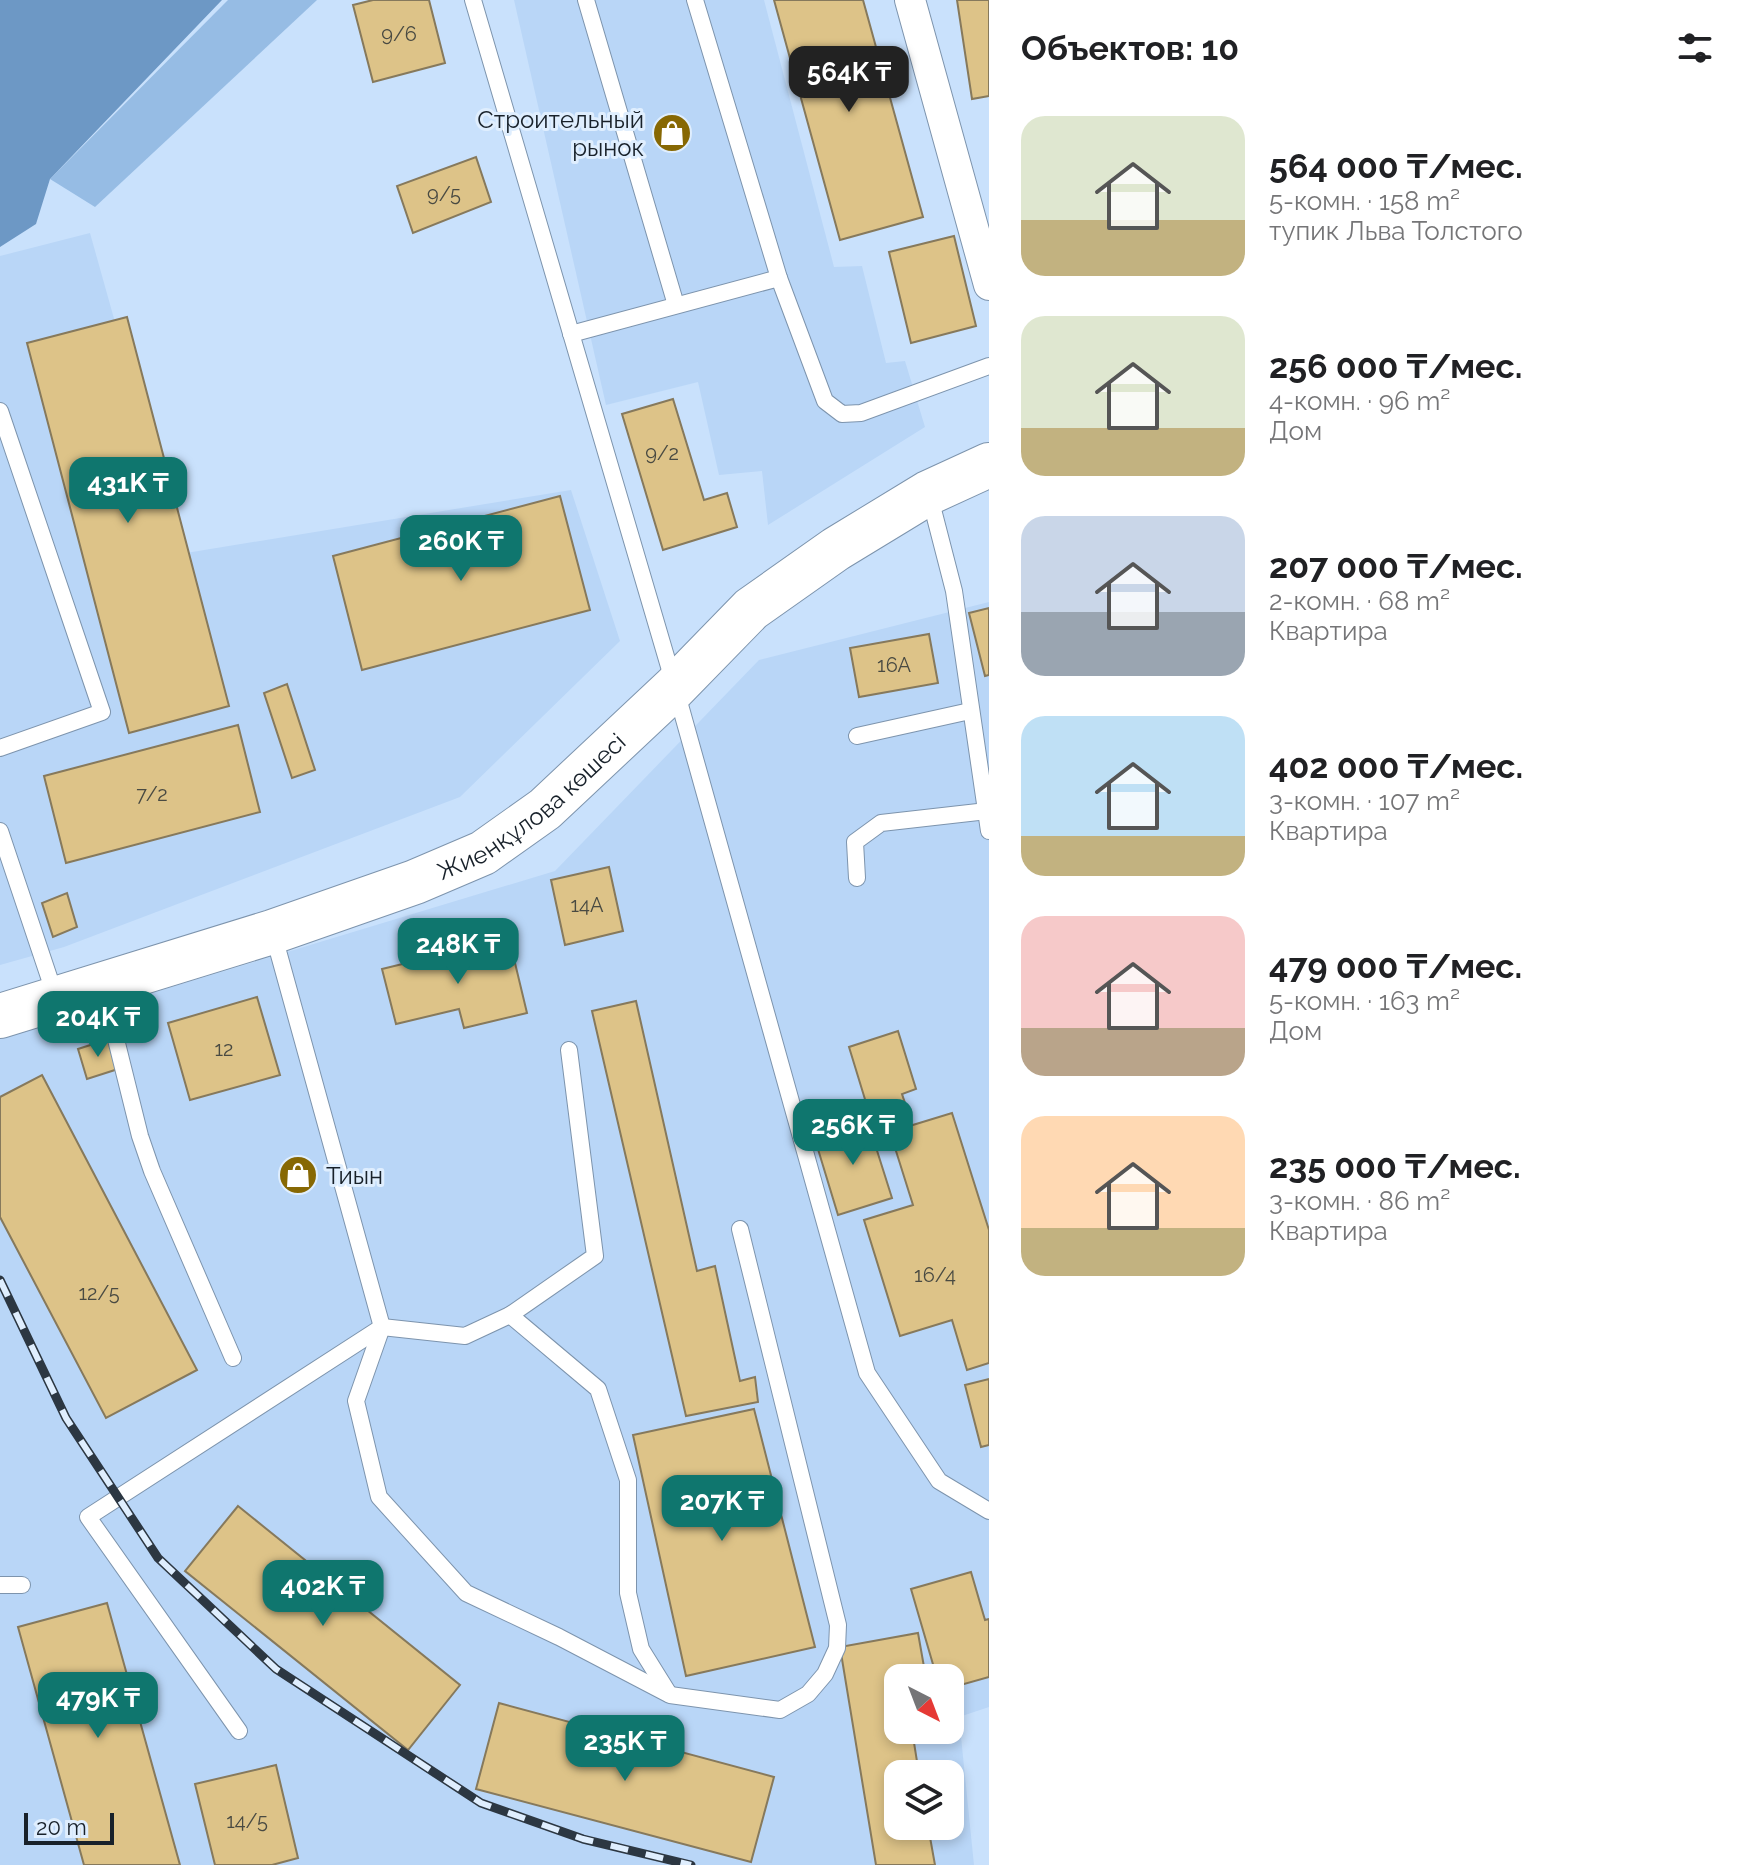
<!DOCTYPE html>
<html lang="ru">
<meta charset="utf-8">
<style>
body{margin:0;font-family:Raleway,sans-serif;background:#f6f6f6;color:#202124;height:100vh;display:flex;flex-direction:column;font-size:30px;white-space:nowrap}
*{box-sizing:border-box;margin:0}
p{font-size:26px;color:#757577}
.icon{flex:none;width:44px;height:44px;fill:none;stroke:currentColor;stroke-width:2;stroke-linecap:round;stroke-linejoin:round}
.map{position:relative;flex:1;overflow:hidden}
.side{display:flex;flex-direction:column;background:#fff;width:760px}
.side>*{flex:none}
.needle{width:52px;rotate:138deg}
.controls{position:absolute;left:884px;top:1664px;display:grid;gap:16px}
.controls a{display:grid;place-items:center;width:80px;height:80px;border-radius:16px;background:#fff;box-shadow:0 4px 12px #0003;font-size:40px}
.scale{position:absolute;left:24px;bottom:20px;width:90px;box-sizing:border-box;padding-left:8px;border:4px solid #18212a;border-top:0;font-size:22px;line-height:28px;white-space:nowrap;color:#18212a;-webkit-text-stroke:6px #dfeefe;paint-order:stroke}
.price{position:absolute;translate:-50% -68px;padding:0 18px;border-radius:16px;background:#0f766e;color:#fff;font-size:26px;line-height:52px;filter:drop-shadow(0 2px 4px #0008)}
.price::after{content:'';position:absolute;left:50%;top:48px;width:24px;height:18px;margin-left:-12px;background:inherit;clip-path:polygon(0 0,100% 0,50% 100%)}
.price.selected{background:#222;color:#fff}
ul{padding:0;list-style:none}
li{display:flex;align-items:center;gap:24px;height:200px;padding:0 32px}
li span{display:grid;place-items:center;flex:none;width:224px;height:160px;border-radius:24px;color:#555}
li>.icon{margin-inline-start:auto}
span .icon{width:96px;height:96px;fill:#fffc;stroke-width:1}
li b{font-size:34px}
h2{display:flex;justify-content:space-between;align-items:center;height:96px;padding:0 32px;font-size:34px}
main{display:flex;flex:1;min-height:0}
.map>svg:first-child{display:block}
.built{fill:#b9d6f7;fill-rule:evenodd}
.green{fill:#96bce4}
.water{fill:#6d98c5}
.building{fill:#ddc388;stroke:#86795c;stroke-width:2}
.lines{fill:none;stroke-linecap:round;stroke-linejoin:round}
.lane-casing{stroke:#7d94ad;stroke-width:18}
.street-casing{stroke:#7d94ad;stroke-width:32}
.secondary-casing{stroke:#7d94ad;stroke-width:46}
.lane{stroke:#fff;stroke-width:16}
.street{stroke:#fff;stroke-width:30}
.secondary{stroke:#fff;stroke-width:44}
.rail-casing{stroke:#2c3742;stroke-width:9}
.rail{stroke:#dfeefe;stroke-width:6;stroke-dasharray:18;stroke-linecap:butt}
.labels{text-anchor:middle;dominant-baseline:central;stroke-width:6;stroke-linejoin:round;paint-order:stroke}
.number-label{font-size:20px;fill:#494a42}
.poi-label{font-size:24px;fill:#18212a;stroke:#dfeefe;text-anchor:end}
.street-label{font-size:24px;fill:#18212a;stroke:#dfeefe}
</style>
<main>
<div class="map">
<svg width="989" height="1865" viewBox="0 0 989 1865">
<rect width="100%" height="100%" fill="#c9e1fc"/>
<g class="built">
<path d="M514,0H764L834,267L862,266L886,363L905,361L925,427L768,525L762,471L719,475L698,382L606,405Z"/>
<path d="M90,233L180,554L571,490L620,641L460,797L64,947L0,965V256Z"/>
<path d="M989,602V1707L959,1717L974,1865H0V1039L555,871L759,660ZM898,1678H950V1730H898ZM898,1774H950V1826H898Z"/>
</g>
<path class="green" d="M228,0H317L95,207L50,179Z"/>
<path class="water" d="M0,0H222L50,179L36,224L0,247Z"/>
<g class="building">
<path d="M373,0H429L445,63L373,82L353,5Z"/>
<path d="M774,0H863L923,217L840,240Z"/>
<path d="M957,0H989V96L972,99Z"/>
<path d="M476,157L491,202L413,233L397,186Z"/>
<path d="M954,236L976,326L911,343L889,252Z"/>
<path d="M127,317L229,706L129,733L27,343Z"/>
<path d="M673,399L704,500L727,493L737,527L663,550L622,414Z"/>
<path d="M560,496L590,610L362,670L333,556Z"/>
<path d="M989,608V675L985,676L969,613Z"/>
<path d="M929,634L938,683L859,697L850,648Z"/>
<path d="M287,684L315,770L292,778L264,693Z"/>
<path d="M238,725L260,812L66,863L44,776Z"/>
<path d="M609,867L623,931L565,945L551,880Z"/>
<path d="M67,893L77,927L53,937L42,903Z"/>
<path d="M509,938L527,1013L464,1028L459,1009L396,1024L382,969Z"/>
<path d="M257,997L280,1075L190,1100L168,1023Z"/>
<path d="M636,1001L697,1271L715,1266L740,1381L755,1377L758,1402L686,1416L592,1011Z"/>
<path d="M898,1031L916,1089L902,1094L911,1121L875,1132L849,1047Z"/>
<path d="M109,1039L118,1069L87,1079L78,1049Z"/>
<path d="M42,1075L197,1370L106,1418L0,1217V1097Z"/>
<path d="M952,1113L989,1230V1363L967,1370L952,1320L900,1336L864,1220L913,1205L890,1132Z"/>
<path d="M867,1119L892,1198L838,1215L814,1136Z"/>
<path d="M989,1379V1445L981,1447L965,1385Z"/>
<path d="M754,1409L815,1647L686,1676L633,1435Z"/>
<path d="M238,1506L460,1685L408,1750L185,1571Z"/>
<path d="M971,1572L985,1620L989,1619V1677L950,1688V1678H937L911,1589Z"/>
<path d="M107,1603L180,1865H84L18,1627Z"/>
<path d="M918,1633L926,1678H898V1730H912L919,1774H898V1826H928L935,1865H876L840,1647Z"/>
<path d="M499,1703L774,1777L751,1862L476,1789Z"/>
<path d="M276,1765L298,1858L272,1865H215L195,1784Z"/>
</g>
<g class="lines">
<defs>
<g id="lane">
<path d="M473,0L675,687L867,1373L939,1481L989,1511"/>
<path d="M586,0L676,305"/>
<path d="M695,0L779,278L825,401L842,414L861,413L989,366"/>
<path d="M571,334L779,278"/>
<path d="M0,411L102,712L0,748"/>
<path d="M929,494L954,591L989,831"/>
<path d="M857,736L970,711"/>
<path d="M0,831L56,998"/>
<path d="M857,878L855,842L881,823L987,811"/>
<path d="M273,933L382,1327L356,1401L379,1497L466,1593L559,1637L670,1695L780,1710L808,1694L825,1674L837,1648L838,1625L740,1229"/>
<path d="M103,987L140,1136L152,1171L233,1358"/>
<path d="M510,1315L598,1389L628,1480V1593L641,1649L669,1694"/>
<path d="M0,1585H22"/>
<path d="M239,1731L88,1517L382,1327L465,1336L510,1315L595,1256L569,1050"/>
</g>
<path id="street" d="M910,0L989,285"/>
<g id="secondary">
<path id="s1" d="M0,1016L272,932L415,882L483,853L545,809L675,687L751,609L836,549L928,493L989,465"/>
</g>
</defs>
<use href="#lane" class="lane-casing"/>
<use href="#street" class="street-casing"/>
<use href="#secondary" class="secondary-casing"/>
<use href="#lane" class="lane"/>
<use href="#street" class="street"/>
<use href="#secondary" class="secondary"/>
<defs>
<path id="rail" d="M0,1280L66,1418L158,1558L276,1669L481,1803L583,1839L691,1865"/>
</defs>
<use href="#rail" class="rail-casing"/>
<use href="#rail" class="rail"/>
</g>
<defs>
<symbol id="shop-disc" viewBox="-11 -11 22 22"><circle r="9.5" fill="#876803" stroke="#dfeefe"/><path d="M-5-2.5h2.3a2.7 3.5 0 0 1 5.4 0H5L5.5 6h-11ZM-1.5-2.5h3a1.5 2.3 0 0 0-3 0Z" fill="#fff"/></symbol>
</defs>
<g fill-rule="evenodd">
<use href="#shop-disc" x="650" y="111" width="44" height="44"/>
<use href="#shop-disc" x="276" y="1153" width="44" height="44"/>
</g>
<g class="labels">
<g class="number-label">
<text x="399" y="34">9/6</text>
<text x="444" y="194">9/5</text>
<text x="662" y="453">9/2</text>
<text x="894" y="665">16А</text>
<text x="152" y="794">7/2</text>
<text x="587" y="905">14А</text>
<text x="224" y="1049">12</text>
<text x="935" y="1275">16/4</text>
<text x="99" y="1293">12/5</text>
<text x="247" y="1821">14/5</text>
</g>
<g class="poi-label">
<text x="644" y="119">Строительный<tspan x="644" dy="28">рынок</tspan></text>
<text x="326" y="1175" text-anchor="start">Тиын</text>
</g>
<g class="street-label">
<text stroke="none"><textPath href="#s1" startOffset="576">Жиенқұлова көшесі</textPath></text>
</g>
</g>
</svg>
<div class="controls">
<a><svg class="needle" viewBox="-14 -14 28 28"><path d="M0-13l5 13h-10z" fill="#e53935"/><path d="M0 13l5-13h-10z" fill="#757577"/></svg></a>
<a><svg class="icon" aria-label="layers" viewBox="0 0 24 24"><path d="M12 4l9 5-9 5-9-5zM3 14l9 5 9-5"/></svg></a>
</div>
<div class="scale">20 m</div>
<b class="price selected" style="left:849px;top:114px">564K ₸</b>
<b class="price" style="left:128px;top:525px">431K ₸</b>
<b class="price" style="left:461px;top:583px">260K ₸</b>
<b class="price" style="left:458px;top:986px">248K ₸</b>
<b class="price" style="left:98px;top:1059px">204K ₸</b>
<b class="price" style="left:853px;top:1167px">256K ₸</b>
<b class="price" style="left:722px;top:1543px">207K ₸</b>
<b class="price" style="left:323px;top:1628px">402K ₸</b>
<b class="price" style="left:98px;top:1740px">479K ₸</b>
<b class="price" style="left:625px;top:1783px">235K ₸</b>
</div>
<section class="side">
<h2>Объектов: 10<svg class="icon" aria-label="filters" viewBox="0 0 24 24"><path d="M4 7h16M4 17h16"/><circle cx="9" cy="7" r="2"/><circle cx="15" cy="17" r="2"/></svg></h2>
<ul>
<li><span style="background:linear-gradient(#dfe7d0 65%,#c2b280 0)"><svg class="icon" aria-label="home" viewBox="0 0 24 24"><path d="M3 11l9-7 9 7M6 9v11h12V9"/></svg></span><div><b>564 000 ₸/мес.</b><p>5-комн. · 158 m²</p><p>тупик Льва Толстого</p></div></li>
<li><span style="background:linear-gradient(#dfe7d0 70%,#c2b280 0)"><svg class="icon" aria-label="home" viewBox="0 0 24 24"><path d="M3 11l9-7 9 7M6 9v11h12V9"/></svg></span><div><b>256 000 ₸/мес.</b><p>4-комн. · 96 m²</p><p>Дом</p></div></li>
<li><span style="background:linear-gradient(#c9d6e8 60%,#9aa5b1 0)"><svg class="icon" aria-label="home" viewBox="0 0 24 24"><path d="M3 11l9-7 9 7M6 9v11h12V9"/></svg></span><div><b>207 000 ₸/мес.</b><p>2-комн. · 68 m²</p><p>Квартира</p></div></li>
<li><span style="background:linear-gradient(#bfe0f5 75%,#c2b280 0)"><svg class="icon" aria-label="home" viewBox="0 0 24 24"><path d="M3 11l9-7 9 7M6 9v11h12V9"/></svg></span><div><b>402 000 ₸/мес.</b><p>3-комн. · 107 m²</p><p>Квартира</p></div></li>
<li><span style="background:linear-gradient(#f6c9c9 70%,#b9a48a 0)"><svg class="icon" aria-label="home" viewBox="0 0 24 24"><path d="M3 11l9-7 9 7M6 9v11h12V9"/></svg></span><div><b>479 000 ₸/мес.</b><p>5-комн. · 163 m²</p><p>Дом</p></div></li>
<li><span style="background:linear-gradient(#ffd9b3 70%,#c2b280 0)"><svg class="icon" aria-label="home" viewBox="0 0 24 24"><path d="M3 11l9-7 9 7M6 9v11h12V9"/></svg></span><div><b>235 000 ₸/мес.</b><p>3-комн. · 86 m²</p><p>Квартира</p></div></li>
</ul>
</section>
</main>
